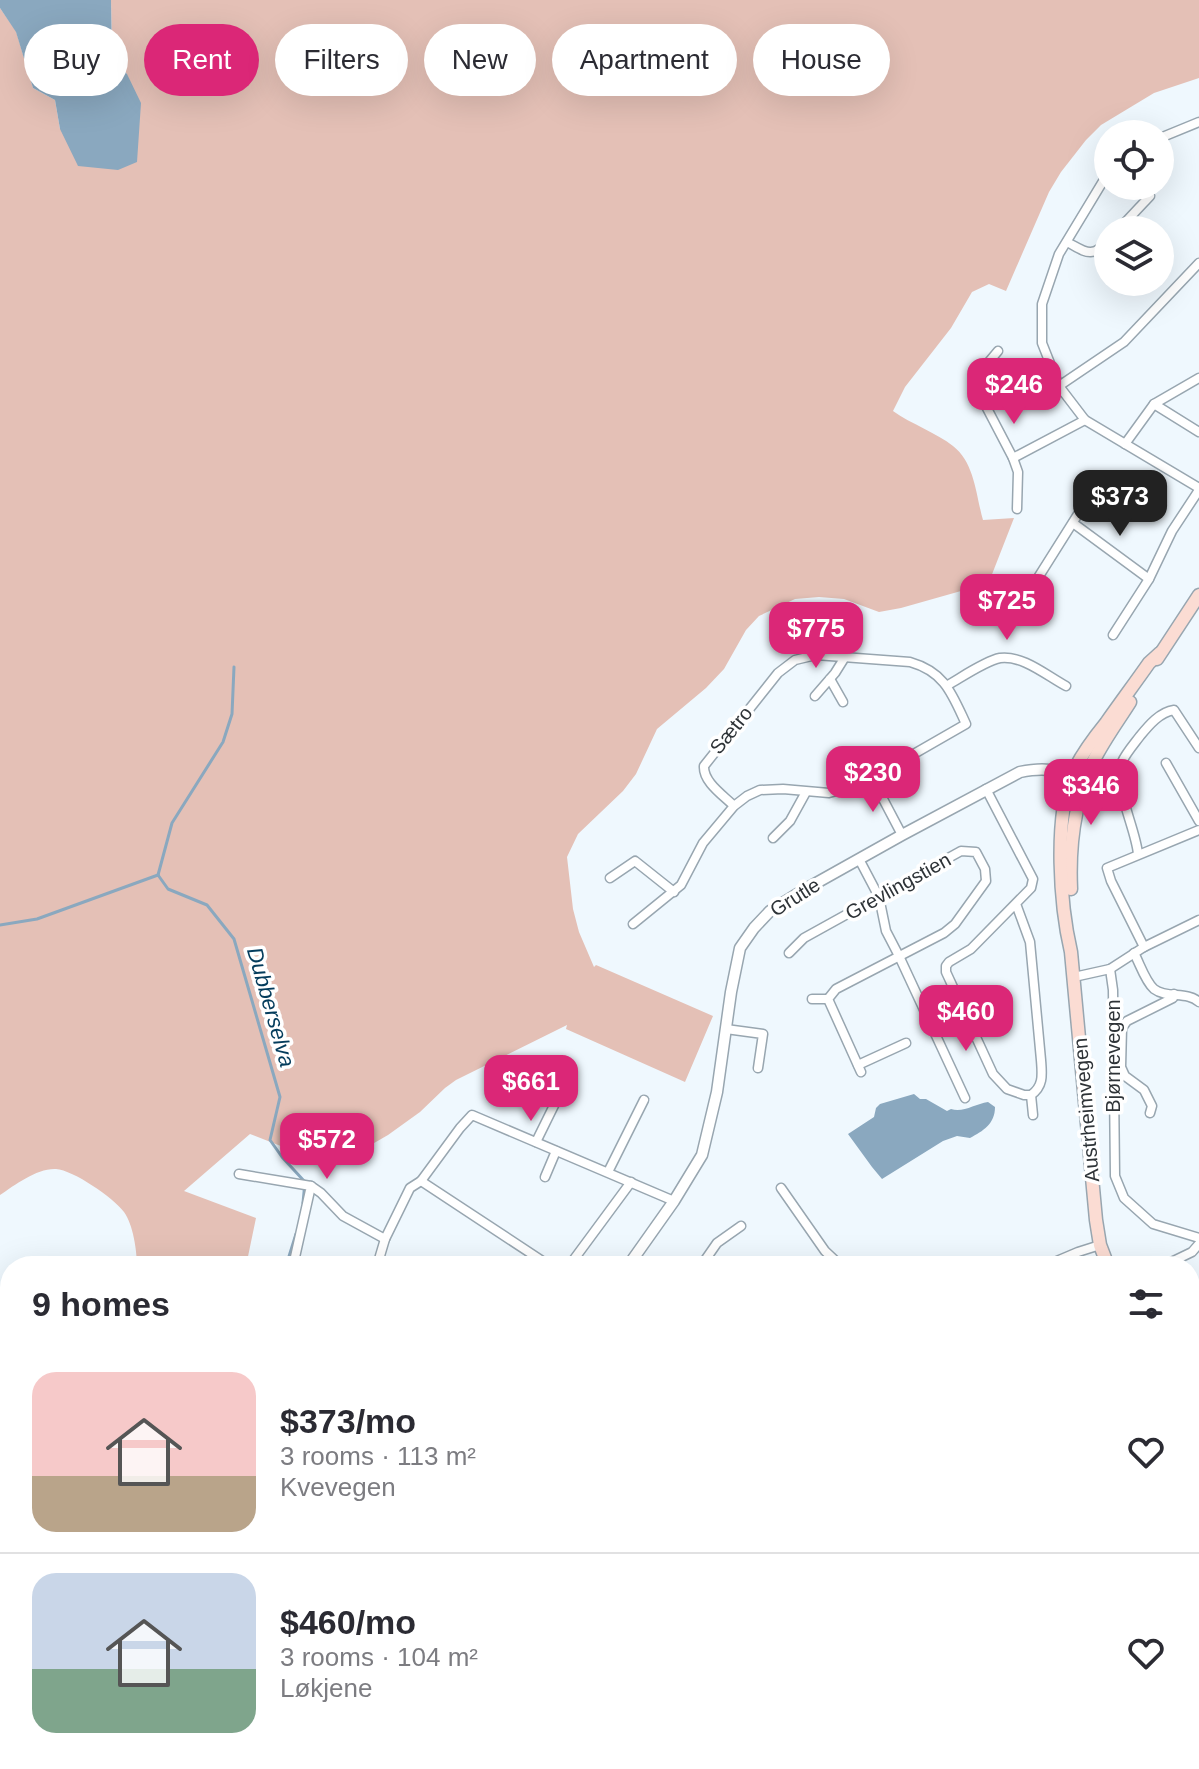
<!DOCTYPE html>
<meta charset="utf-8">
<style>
body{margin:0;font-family:Arial,sans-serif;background:#f7f7f7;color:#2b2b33;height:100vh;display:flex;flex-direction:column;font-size:30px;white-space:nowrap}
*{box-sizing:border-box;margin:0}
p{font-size:26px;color:#7c7c81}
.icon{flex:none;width:44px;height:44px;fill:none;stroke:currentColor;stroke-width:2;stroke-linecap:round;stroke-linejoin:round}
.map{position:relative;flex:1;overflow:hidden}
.drawer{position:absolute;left:0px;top:1256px;width:1200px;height:514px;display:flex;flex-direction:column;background:#fff;border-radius:32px 32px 0 0;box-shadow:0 8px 32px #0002}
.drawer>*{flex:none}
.hud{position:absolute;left:24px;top:24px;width:1152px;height:72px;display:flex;gap:16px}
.controls{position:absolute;left:1094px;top:120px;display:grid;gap:16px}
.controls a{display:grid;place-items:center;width:80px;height:80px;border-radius:50%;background:#fff;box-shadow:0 8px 32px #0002;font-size:40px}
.price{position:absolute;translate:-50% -68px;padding:0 18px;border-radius:16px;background:#db2777;color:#fff;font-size:26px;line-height:52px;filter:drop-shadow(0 2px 4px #0008)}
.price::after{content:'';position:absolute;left:50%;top:48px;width:24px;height:18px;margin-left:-12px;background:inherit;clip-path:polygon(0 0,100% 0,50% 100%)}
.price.active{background:#222;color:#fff}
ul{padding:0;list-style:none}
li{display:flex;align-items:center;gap:24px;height:200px;padding:0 32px}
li+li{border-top:2px solid #e1e1e2}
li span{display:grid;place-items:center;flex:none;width:224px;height:160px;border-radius:24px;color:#555}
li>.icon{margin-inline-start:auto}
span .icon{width:96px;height:96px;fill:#fffc;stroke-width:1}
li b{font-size:34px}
h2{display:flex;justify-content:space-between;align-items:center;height:96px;padding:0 32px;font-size:34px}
.chip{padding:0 28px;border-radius:36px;background:#fff;box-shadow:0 8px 32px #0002;font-size:28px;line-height:72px}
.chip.active{background:#db2777;color:#fff}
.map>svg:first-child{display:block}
.green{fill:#e4c0b6}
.water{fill:#8aa8bf}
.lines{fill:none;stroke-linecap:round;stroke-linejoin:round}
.stream{stroke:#8aa8bf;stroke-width:3}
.minor-casing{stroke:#98a6b0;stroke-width:11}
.tertiary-casing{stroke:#98a6b0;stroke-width:13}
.secondary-casing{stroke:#98a6b0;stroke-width:15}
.minor{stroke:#fff;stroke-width:8}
.tertiary{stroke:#fff;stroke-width:10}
.secondary{stroke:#fbdcd3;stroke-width:12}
.labels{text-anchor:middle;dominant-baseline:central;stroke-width:7;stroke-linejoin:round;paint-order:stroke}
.street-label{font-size:20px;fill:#2e3337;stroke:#fff}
.water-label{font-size:22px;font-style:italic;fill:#043c5c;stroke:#fff}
</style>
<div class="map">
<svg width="1199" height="1769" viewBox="0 0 1199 1769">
<rect width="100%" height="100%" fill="#eff8fe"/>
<g class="green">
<path d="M111,0H1199V78L1154,93L1101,125L1086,140L1061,172L1049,192L1006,291L989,284L972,292L951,328L905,387L893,411C911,424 937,433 953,446C975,463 976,496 983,520L1014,518L989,582L979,590L961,591L901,608L879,612L844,599L819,597L795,599L759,616L746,630L724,669L706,688L657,729L636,774L623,791L578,834L567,857L573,909L579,932L594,967L596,965L713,1016L685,1082L566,1029L567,1025L456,1080L445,1088L420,1112L388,1135L362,1150L324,1155L301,1154L250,1134L184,1191L256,1218L246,1266H137C137,1251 133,1224 124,1212C114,1198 73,1170 56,1169C37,1168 15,1185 0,1195V8L16,31L33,88L55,100L60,129L127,74L112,59Z"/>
<path d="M669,1760H826L823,1769H697Z"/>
</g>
<g class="water">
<path d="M0,0H111L112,58L127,74L141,103L137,162L118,170L78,166L60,129L55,100L33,88L16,32L0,8Z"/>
<path d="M914,1094L920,1099H926L947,1111L951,1109C963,1113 975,1104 988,1102L995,1107C995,1124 983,1131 970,1138L957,1136L943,1141L882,1179L872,1167L848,1134L874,1117L876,1108L880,1104Z"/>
</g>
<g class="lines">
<g class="stream">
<path d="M158,875L168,889L207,905L234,939L280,1097L270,1140L282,1157L305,1182L303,1203"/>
<path d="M158,875L172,823L223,742L232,714L234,667"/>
<path d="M0,925L37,919L158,875"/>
<path d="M286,1266L296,1234"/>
<path d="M299,1760L304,1769"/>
</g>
<defs>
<g id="minor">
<path d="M1160,138L1199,122"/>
<path d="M1108,173L1059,254L1042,304V343L1059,386L1085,420L1199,488"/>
<path d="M1118,230L1150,196"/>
<path d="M1067,242C1086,252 1091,259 1108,241"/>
<path d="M998,351L977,376L978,391L1013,458L1085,420"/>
<path d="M1059,386L1124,342L1199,263"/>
<path d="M1154,404L1199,432"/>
<path d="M1125,444L1154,404L1199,378"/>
<path d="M1013,458L1018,472L1017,509"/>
<path d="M1073,523L1149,579"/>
<path d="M1024,600L1097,484"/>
<path d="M1113,635L1149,579L1172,531L1199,490"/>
<path d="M830,679L843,702"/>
<path d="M948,685C962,677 985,661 1000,658C1023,655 1047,676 1066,686"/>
<path d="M815,696L835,673L845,657"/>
<path d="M1166,763L1199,821"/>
<path d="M872,778L902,835"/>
<path d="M986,789L1033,879L1031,888L971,949L949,962L946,966V972L993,1074L1007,1089L1024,1095H1031C1044,1086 1042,1074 1041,1060L1030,942L1016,904"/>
<path d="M773,838L790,821L806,792"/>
<path d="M1138,854C1136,829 1112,783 1122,762C1126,753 1134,744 1140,736C1149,725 1160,712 1174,710L1199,748"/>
<path d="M859,859L879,897L886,931L899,956L965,1098"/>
<path d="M610,878L635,861L674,892"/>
<path d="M633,924L681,885L703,843L734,806L747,796L760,790L783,789L829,793L848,788L872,778L966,724C952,694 945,672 910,662L816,655L795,660L778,673L704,766C703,782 723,795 734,806"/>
<path d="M1144,947L1111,881L1107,868L1199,830"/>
<path d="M789,953L804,938L961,851L976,852L985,869L986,881L955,924L944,933L836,989L828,999L861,1072"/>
<path d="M1134,953C1140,964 1145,981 1154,989C1167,999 1187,991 1199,1002"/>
<path d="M1110,969L1113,990L1115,1176L1124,1198L1153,1224L1199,1238"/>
<path d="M1074,977L1110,969L1144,947L1199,920"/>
<path d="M812,999H828"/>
<path d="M726,1029L763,1034L758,1068"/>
<path d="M858,1065L906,1043"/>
<path d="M1031,1095L1033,1115"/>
<path d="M1150,1113L1152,1106L1144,1090L1125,1076L1121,1067L1122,1028L1127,1021L1173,998L1174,994"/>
<path d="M536,1142L566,1081L563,1069"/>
<path d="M608,1172L644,1100"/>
<path d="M239,1174L311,1186L293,1266"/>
<path d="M545,1177L556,1151"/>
<path d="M421,1181L550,1266"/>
<path d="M311,1186L321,1193L343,1216L385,1239L377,1266"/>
<path d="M781,1188L825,1251L841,1266"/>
<path d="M385,1239L410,1188L421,1181L460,1128L472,1115L674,1201"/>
<path d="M569,1266L631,1182"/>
<path d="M701,1266L717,1243L741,1226"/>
<path d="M1045,1266L1078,1252L1100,1245"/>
<path d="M1163,1266L1192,1252L1199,1244"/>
<path d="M1190,1485L1199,1506"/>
<path d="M1190,1546L1199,1544"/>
<path d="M1190,1598L1199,1607L1190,1639"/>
<path d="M562,1769L563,1761"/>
<path d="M1154,1769L1157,1760"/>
</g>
<g id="tertiary">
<path d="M628,1266L674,1201L702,1155L717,1092L731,992L740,948L754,928L770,911L802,891L902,835L1020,772C1049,766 1058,771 1085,781"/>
<path d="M838,1769L839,1760"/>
</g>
<g id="secondary">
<path d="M1157,659L1199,595"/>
<path d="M1071,889C1069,845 1074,801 1094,760C1104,740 1118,721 1130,702"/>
<path d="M1108,1266L1100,1245L1096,1220L1071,952C1060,905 1054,820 1072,775C1080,756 1093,739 1106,723C1120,703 1135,683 1149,663L1160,653"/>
<path d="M1190,1358L1199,1364"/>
</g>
</defs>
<use href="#minor" class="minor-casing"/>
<use href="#tertiary" class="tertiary-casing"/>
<use href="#secondary" class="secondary-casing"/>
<use href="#minor" class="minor"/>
<use href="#tertiary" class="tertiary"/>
<use href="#secondary" class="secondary"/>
</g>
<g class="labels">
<g class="street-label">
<text transform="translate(731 730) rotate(-51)">Sætro</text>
<text transform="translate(898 886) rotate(-29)">Grevlingstien</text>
<text transform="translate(795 897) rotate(-32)">Grutle</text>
<text transform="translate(1113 1056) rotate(-90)">Bjørnevegen</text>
<text transform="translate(1086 1110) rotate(-95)">Austrheimvegen</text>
</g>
<g class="water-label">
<text transform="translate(271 1007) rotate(74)">Dubberselva</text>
</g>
</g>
</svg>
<div class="controls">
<a><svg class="icon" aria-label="locate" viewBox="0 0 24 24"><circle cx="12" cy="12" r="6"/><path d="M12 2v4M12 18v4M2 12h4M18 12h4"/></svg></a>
<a><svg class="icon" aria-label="layers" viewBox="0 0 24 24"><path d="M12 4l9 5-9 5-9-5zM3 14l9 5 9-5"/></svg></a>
</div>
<b class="price" style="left:1014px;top:426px">$246</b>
<b class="price active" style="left:1120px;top:538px">$373</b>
<b class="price" style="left:1007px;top:642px">$725</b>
<b class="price" style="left:816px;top:670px">$775</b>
<b class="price" style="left:873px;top:814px">$230</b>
<b class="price" style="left:1091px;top:827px">$346</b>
<b class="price" style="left:966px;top:1053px">$460</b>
<b class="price" style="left:531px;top:1123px">$661</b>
<b class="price" style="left:327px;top:1181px">$572</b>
<div class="hud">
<a class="chip">Buy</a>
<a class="chip active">Rent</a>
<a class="chip">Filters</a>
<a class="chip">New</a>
<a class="chip">Apartment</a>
<a class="chip">House</a>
</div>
<section class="drawer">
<h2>9 homes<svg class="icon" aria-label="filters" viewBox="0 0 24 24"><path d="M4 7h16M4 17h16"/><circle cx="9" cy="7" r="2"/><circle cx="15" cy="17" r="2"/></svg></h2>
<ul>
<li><span style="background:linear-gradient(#f6c9c9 65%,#b9a48a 0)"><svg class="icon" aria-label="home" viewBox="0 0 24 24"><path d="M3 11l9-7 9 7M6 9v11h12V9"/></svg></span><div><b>$373/mo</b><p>3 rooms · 113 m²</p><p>Kvevegen</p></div><svg class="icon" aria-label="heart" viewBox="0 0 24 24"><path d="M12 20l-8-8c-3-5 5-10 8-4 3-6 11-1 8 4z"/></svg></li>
<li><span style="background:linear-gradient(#c9d6e8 60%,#7fa58c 0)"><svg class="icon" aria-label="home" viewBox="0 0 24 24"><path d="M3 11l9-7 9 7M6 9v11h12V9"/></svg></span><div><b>$460/mo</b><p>3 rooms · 104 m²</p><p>Løkjene</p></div><svg class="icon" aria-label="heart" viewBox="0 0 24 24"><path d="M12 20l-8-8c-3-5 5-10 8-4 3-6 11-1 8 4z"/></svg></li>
</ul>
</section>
</div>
